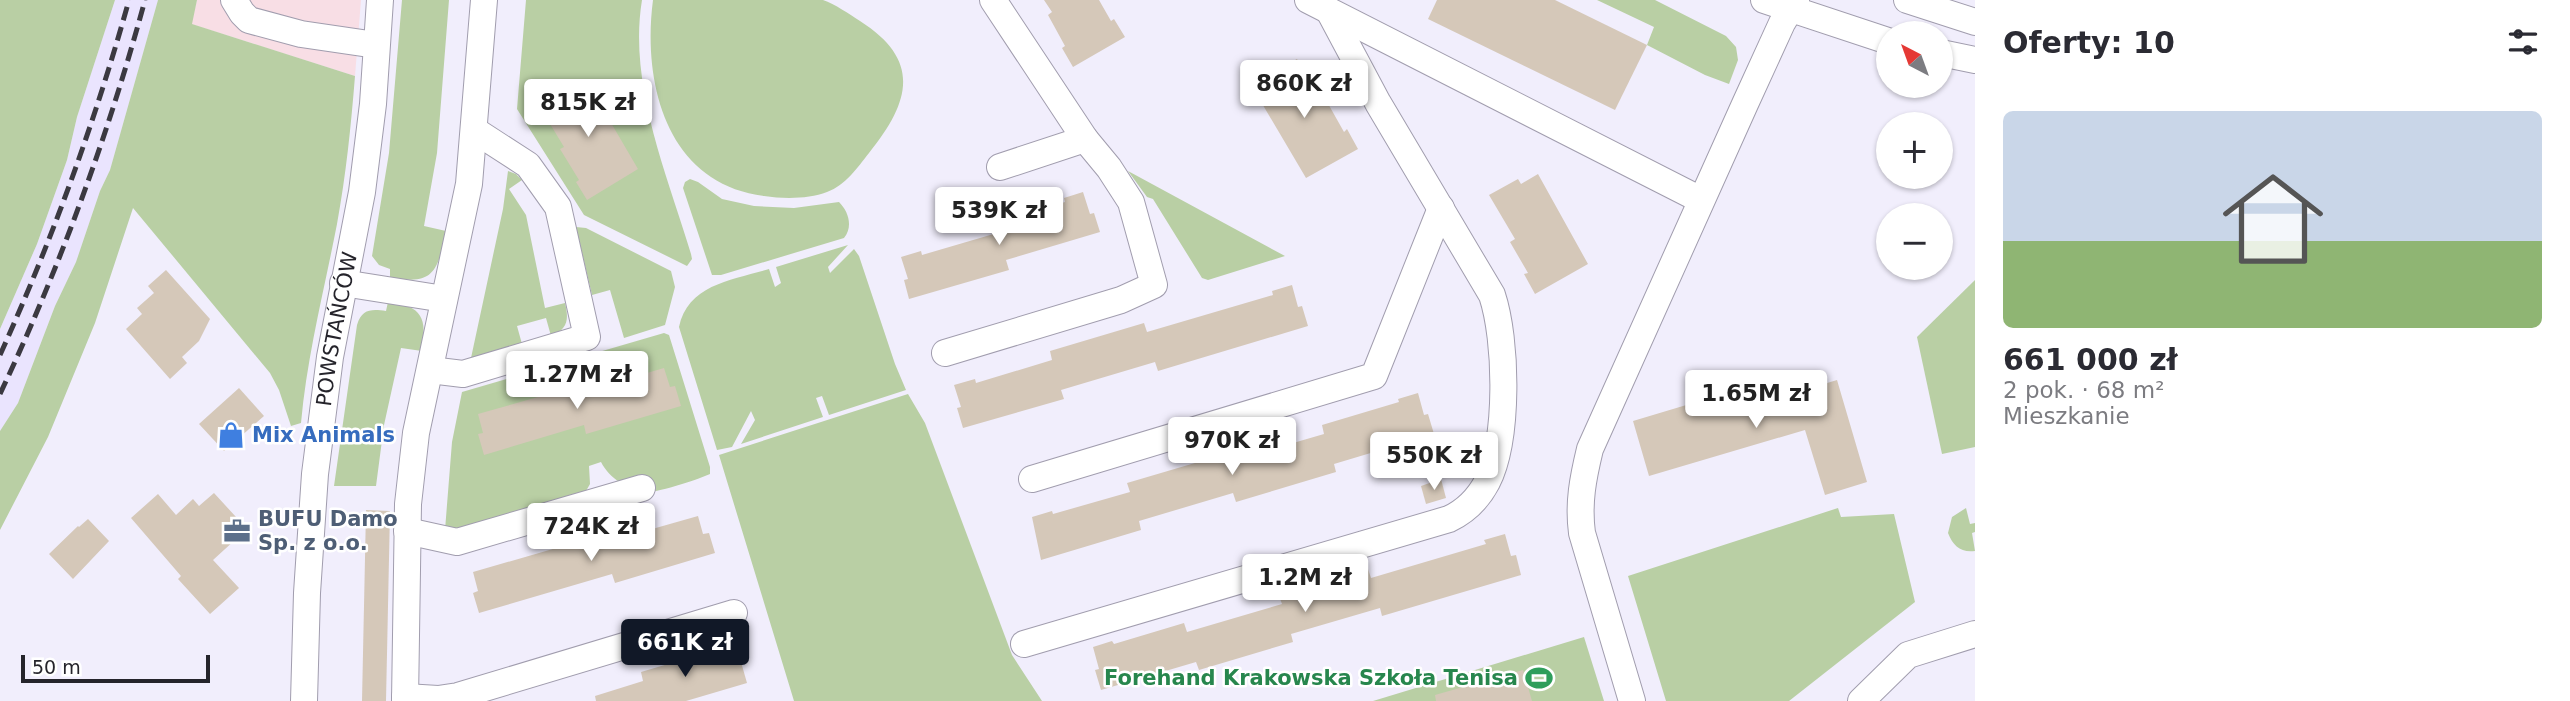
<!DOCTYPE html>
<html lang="pl">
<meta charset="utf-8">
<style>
body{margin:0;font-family:"DejaVu Sans",sans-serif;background:#f2f2f3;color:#2b2b33;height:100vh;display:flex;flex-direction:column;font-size:26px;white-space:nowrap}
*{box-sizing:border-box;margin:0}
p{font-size:23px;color:#7c7c81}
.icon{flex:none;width:38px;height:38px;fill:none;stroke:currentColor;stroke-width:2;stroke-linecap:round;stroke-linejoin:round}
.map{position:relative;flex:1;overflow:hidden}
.side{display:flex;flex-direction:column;background:#fff;width:595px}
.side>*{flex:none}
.needle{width:46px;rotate:319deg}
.controls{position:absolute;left:1876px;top:21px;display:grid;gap:14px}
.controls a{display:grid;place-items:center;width:77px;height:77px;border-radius:50%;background:#fff;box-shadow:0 2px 5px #0004;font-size:35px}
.scale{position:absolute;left:21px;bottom:18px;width:189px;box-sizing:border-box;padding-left:7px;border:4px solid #25242b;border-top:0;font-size:19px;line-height:24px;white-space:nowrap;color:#25242b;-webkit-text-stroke:5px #fff;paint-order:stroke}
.price{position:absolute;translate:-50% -60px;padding:0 16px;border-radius:7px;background:#fff;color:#222;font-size:23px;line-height:46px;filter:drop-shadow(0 2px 4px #0008)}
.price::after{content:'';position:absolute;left:50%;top:42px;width:21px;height:16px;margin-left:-10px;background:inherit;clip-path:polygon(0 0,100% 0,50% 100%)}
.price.selected{background:#111827;color:#fff}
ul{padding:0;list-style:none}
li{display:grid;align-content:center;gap:14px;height:371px;padding:0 28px}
li span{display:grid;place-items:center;height:217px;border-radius:10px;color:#555}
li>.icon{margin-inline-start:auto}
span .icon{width:126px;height:126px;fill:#fffc;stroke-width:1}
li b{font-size:30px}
h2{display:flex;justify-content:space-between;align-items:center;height:84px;padding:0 28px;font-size:30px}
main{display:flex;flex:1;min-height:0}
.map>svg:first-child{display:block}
.built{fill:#eae4fe}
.industrial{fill:#f8dee5}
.green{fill:#b9cfa4}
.building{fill:#d5c8b9}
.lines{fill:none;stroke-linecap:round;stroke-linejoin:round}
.minor-casing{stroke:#a19dae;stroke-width:28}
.minor{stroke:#fff;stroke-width:26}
.rail{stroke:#3b3941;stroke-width:5;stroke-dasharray:14 7;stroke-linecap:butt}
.labels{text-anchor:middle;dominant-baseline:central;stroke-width:5;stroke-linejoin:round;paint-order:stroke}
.street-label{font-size:21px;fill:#25242b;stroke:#fff}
.shop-label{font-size:21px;font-weight:bold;fill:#366cbe;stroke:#fff;text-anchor:start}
.service-label{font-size:21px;font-weight:bold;fill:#4e5e75;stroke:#fff;text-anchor:start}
.leisure-label{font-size:21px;font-weight:bold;fill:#27864d;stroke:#fff;text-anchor:end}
</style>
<main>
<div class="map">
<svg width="1975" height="701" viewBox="0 0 1975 701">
<rect width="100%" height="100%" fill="#f1eefc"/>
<path class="built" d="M115,0H158L110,170L100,191L76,262L55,306L18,403L0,431V329L37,244L67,160L77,117Z"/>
<path class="industrial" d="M197,0H361L355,76L191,24Z"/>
<g class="green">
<path d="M0,0H115L77,117L67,160L37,244L0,329Z"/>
<path d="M158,0H197L192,24L355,76C351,126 346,175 337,224C324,291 307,356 301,423L291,426L279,390L270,373L133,208L95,323L48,437L0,530V431L18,403L55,306L76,262L100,191L110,170Z"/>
<path d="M402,0H449L437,153L424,226L446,231C438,269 435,287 390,277V269L379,265L372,256L389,153Z"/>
<path d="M526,0H642C628,84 667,174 691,254L692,259L687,266L584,215L517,109Z"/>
<path d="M653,0C694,0 735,0 775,0C789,0 809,0 823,0C835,4 849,14 860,21C921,60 911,101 869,153C857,168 846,185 827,192C809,199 784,199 764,196C667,184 642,84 653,0Z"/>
<path d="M1597,0H1655L1726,36L1736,47L1738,60L1729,84L1705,75L1647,45L1654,27Z"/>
<path d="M508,171L516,174L522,180L509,189L526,215L545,308L565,303C569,319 568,329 551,336L546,318L517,326L522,344L474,358H471L503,209Z"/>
<path d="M1128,171L1285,256L1208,280L1202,278L1153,199L1147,197Z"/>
<path d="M690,179L698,182L722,199L754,206L794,208L839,202C849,212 853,227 844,238L721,275H712L683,188L685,182Z"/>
<path d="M576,227L586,228L671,271L675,287L665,325L624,338L610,290L592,295Z"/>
<path d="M848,245L828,267L830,273L854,249L859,256L895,364L906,390L829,415L822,396L816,398L823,417L741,444L755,420L751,411L732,447L717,450L679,327C688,284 733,280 769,269L775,287L781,283L776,267Z"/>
<path d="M1975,280V447L1942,454L1917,337Z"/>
<path d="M388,302C423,306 427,318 422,351L401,348L384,425L376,486H334L357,325C362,309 371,309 386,311Z"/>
<path d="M664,333L669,335L710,467V474C702,478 654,494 646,492C628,490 609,478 601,462L589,466L590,484L586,491L461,534L445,530L452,442L462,392Z"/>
<path d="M908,394L925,423L1012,655L1042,701H794L719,455Z"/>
<path d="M1838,508L1841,517L1894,514L1915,602L1789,701H1666L1628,576Z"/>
<path d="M1966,508L1970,524L1975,523V532L1972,533L1975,551C1961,553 1953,546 1948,533L1952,517Z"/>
<path d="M1584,637L1604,701H1373Z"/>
</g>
<g class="building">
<path d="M1044,0H1099L1111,21L1114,19L1125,37L1073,67L1062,48L1065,46L1048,15L1052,12Z"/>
<path d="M1437,0H1555L1647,45L1615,110L1428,19Z"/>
<path d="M1297,59L1321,103L1326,100L1344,132L1347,129L1358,149L1306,178L1254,90L1270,80L1267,75Z"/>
<path d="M586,80L638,169L587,200L576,182L579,180L560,149L564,147L538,104L566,86L569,91Z"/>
<path d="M1538,174L1588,264L1535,294L1524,274L1528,273L1510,242L1515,239L1489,195L1518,179L1521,184Z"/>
<path d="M1083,192L1090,214L1094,213L1100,232L1006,260L1009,270L909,299L904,280L908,279L901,257L921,251L922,255L997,233L994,222L1065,202L1064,198Z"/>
<path d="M166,270L210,319L199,341L182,357L187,363L170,379L126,329L142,314L137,308L154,293L148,286Z"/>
<path d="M1292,285L1298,307L1302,306L1308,326L1158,371L1155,362L1061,390L1064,399L963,428L957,408L961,407L954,385L975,379L976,383L1052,360L1050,351L1144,323L1147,332L1273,295L1272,291Z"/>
<path d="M664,368L670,387L675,386L681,406L586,434L584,425L484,455L478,434L483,433L478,414L573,387L575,394Z"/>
<path d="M1773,379L1778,398L1837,380L1867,482L1825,495L1805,430L1649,476L1633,421Z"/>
<path d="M239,388L264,416L224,451L199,424Z"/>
<path d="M1418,393L1424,415L1428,414L1434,434L1334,464L1336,472L1236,502L1233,493L1139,521L1141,530L1041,560L1032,517L1052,511L1053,514L1130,492L1127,483L1222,455L1225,463L1324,434L1322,425L1399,402L1398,399Z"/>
<path d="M1441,479L1446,498L1426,504L1421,486Z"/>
<path d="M214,493L247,529L213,560L239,588L210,614L178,579L181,576L131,518L158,494L176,515L193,499L199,506Z"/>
<path d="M366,510L390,511L386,701H362Z"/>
<path d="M698,516L703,534L709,533L715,553L615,583L612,574L479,613L473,593L478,591L473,572L601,535L603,543Z"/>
<path d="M88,519L109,541L73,579L49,554L78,526L79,527Z"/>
<path d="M1505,534L1511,556L1516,555L1521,575L1382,616L1380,608L1291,634L1293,642L1199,670L1196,662L1101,690L1095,670L1099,669L1093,647L1112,641L1114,644L1184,623L1187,632L1282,604L1279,596L1368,569L1371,578L1486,544L1484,540Z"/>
<path d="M731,641L737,663L741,662L747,683L686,701H596L595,696L643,681L641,672L712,651L710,648Z"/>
<path d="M1523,670L1532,701H1436L1435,695Z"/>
</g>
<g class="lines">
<defs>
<g id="minor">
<path d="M234,0L242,13L249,20L301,34L376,45"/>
<path d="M1308,0L1701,200"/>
<path d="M1764,0L1888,41"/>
<path d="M1907,0L1975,22"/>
<path d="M1941,53L1975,60"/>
<path d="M1000,167L1085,139"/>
<path d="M343,283L444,299"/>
<path d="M945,353L1121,300L1154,285L1131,202L1109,168L1085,139L993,0"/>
<path d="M430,370L463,374L587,337L558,207L528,165L474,130"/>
<path d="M1032,479L1374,376L1441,208"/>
<path d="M407,531L457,542L642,488"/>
<path d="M1024,644L1449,519C1466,511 1478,499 1487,482C1509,439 1507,340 1492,295L1378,103L1329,11"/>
<path d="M405,697L438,699L458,696L734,613"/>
<path id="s1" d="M304,701L307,593L315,474L330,357L362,192L373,104L380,0"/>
<path d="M405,701L408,504L416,433L469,184L484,0"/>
<path d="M1632,701L1582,533C1578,503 1583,478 1590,449L1745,104L1782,23L1796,0"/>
<path d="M1861,701L1908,655L1975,634"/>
</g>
</defs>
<use href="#minor" class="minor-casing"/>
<use href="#minor" class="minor"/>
<g class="rail">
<path d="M0,355C52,240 95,122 129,0"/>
<path d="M0,394C60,267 108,136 145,0"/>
</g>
</g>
<defs>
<symbol id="shop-bare" viewBox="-9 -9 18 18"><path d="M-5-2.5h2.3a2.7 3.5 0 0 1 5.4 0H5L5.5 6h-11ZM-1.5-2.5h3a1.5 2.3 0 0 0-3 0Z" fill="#3f7fe0" stroke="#fff" stroke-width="2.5" paint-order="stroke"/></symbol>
<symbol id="office-bare" viewBox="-9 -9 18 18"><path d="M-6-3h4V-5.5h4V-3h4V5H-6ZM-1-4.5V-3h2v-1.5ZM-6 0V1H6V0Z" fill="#5c6f8a" stroke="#fff" stroke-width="2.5" paint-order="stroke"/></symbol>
<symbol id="stadium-bare" viewBox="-9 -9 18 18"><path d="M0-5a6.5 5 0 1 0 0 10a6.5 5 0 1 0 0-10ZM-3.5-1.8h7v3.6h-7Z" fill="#2e9e5b" stroke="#fff" stroke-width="2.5" paint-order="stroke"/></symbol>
</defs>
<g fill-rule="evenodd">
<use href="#shop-bare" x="212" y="416" width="38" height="38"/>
<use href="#office-bare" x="218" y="512" width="38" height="38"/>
<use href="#stadium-bare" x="1520" y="659" width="38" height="38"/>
</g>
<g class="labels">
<g class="street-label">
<text stroke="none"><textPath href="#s1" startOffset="374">POWSTAŃCÓW</textPath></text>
</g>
<g class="shop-label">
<text x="252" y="435">Mix Animals</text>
</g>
<g class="service-label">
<text x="258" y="519">BUFU Damo<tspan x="258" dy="24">Sp. z o.o.</tspan></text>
</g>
<g class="leisure-label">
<text x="1518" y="678">Forehand Krakowska Szkoła Tenisa</text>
</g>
</g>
</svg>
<div class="controls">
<a><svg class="needle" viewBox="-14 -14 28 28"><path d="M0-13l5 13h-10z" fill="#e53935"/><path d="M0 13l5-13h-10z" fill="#7c7c81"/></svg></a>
<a>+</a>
<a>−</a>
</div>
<div class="scale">50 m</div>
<b class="price" style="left:1304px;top:120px">860K zł</b>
<b class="price" style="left:588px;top:139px">815K zł</b>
<b class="price" style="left:999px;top:247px">539K zł</b>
<b class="price" style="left:577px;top:411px">1.27M zł</b>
<b class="price" style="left:1756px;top:430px">1.65M zł</b>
<b class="price" style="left:1232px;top:477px">970K zł</b>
<b class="price" style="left:1434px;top:492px">550K zł</b>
<b class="price" style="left:591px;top:563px">724K zł</b>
<b class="price" style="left:1305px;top:614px">1.2M zł</b>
<b class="price selected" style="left:685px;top:679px">661K zł</b>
</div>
<section class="side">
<h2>Oferty: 10<svg class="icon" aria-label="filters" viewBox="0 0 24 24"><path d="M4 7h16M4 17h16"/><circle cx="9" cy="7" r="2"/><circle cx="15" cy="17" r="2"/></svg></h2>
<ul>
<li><span style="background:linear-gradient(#c9d6e8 60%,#8fb573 0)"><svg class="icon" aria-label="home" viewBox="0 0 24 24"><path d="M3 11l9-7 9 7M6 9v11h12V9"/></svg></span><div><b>661 000 zł</b><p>2 pok. · 68 m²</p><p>Mieszkanie</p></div></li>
</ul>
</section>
</main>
